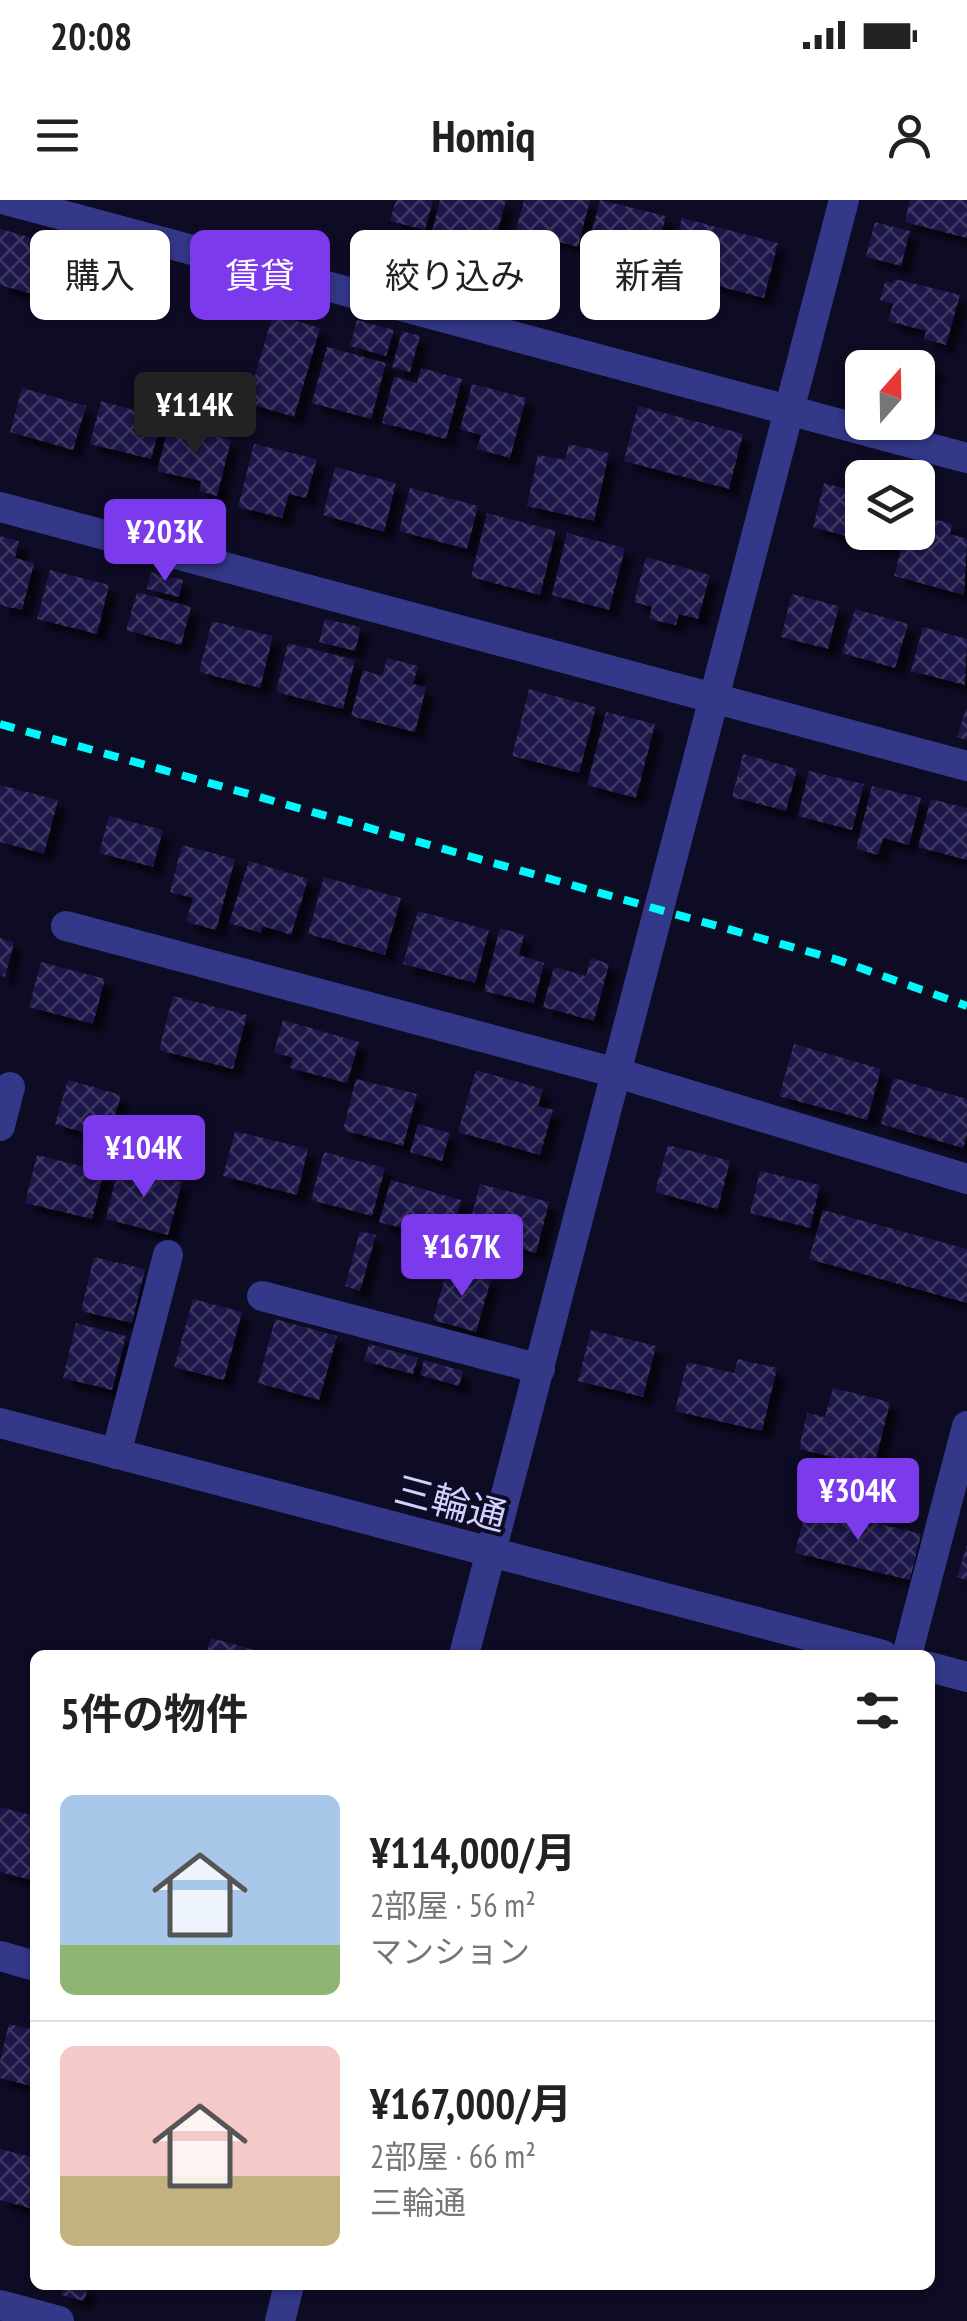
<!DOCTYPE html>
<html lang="ja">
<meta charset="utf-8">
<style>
body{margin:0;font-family:"PT Sans Narrow","Noto Sans JP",sans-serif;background:#f6f6f6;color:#222;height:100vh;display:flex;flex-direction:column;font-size:38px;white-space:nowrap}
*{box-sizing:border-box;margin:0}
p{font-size:32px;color:#767676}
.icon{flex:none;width:55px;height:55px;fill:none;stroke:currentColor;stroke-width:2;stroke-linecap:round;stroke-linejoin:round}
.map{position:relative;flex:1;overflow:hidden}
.details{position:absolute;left:30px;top:1450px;width:905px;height:640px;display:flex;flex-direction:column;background:#fff;border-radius:15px;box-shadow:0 2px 8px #0004}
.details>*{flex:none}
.top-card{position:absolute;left:30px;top:30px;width:908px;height:90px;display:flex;gap:20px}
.needle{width:65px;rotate:20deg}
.tools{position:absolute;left:845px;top:150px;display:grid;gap:20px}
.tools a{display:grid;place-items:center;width:90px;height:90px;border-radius:15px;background:#fff;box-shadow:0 2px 8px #0004;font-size:50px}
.price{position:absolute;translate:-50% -85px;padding:0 22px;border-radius:10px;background:#7c3aed;color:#fff;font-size:32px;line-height:65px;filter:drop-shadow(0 2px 5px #0008)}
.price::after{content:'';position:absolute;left:50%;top:60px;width:30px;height:22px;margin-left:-15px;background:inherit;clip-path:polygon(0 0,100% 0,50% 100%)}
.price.current{background:#222;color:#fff}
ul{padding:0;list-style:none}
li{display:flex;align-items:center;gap:30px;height:250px;padding:0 30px}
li+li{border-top:2px solid #e0e0e0}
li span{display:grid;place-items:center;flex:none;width:280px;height:200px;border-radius:15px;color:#555}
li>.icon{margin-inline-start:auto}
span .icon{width:120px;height:120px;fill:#fffc;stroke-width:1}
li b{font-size:42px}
h2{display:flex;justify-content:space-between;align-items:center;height:120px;padding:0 30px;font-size:42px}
.chip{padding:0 35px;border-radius:15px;background:#fff;box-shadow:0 2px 8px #0004;font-size:35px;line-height:90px}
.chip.current{background:#7c3aed;color:#fff}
.status{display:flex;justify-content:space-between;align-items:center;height:70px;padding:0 50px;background:#fff;direction:ltr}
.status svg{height:28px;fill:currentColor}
header{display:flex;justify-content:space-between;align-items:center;height:130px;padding:0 30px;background:#fff;font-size:45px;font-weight:600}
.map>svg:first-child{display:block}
.building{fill:url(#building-cross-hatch);filter:url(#shadow)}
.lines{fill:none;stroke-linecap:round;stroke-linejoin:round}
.minor{stroke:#333888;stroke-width:30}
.rail{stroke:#00f9fb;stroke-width:8;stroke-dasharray:15 12;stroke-linecap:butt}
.labels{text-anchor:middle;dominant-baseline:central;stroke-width:8;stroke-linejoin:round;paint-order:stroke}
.street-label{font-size:38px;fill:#d2d0ff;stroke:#0e0c25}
</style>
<div class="status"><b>20:08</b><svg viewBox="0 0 49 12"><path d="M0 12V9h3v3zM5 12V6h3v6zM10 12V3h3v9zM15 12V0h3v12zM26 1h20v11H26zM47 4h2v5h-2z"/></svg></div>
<header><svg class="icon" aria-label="menu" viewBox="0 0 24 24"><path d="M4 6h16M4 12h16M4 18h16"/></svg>Homiq<svg class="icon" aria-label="person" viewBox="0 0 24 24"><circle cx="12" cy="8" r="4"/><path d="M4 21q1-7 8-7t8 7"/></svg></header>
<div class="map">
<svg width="967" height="2121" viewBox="0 0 967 2121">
<defs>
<pattern id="building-cross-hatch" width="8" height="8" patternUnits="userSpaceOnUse" patternTransform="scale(2.5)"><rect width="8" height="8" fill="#1c1748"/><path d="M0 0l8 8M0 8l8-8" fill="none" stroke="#3c3863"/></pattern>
<filter id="shadow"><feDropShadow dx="9" dy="9" stdDeviation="2.5" flood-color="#0009"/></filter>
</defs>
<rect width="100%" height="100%" fill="#0e0c25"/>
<g class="building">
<path d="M396,0H433L425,30L390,21Z"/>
<path d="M440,0H506L489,63L428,47Z"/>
<path d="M524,0H590L578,47L516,30Z"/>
<path d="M600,0L666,16L652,71L586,53Z"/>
<path d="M910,0H967V38L905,22Z"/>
<path d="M682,18L778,43L764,98L668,73Z"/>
<path d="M875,22L910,31L901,66L866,57Z"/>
<path d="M0,29L72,49L57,101L0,85Z"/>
<path d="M895,79L960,95L946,145L924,139L926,131L888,121L893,104L880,100L885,81L893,83Z"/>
<path d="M273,114L320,128L294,217L247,203Z"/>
<path d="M357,120L394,130L386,156L350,146Z"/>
<path d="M402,131L420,136L410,172L392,167Z"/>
<path d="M327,147L386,163L371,219L312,203Z"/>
<path d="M878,150L936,166L924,214L918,212V168H874Z"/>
<path d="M421,168L462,179L446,239L382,223L394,177L417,183Z"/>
<path d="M472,184L526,198L510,258L477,249L481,235L460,229Z"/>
<path d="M22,188L86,206L73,250L10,232Z"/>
<path d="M101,201L162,218L151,259L90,244Z"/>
<path d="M638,206L743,234L729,289L624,261Z"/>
<path d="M169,225L231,240L217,296L199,291L201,281L157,271Z"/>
<path d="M254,244L317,259L306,298L289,294L282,318L238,307Z"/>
<path d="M569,244L609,253L594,321L527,306L538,255L565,260Z"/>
<path d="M877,264L912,272L911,278H873Z"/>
<path d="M335,267L396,283L384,332L323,315Z"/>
<path d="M824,283L862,293V332H894L890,348L813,327Z"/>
<path d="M410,288L478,306L467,349L399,331Z"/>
<path d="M487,313L556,331L540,395L471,377Z"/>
<path d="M918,315L952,324L950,334L967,339L964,395L894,376L906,332H918Z"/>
<path d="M567,333L625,348L609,410L552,395Z"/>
<path d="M0,336L19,341L15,358L34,363L22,410L0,405Z"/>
<path d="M646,357L710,375L698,419L679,414L676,425L649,419L652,407L634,402Z"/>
<path d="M50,370L109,385L97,434L37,419Z"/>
<path d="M151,372L183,380L179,397L147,389Z"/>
<path d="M137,392L191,407L181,445L126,430Z"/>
<path d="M792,394L839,406L828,449L781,437Z"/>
<path d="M855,409L908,424L895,468L842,453Z"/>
<path d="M325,419L361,427L355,451L319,442Z"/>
<path d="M212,421L273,436L260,488L199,472Z"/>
<path d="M923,427L967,439L965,485L911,471Z"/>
<path d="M288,443L355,460L343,509L276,492Z"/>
<path d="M387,458L418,466L413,484L426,487L415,532L351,516L363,470L382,476Z"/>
<path d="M529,489L596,507L579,573L512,556Z"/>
<path d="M966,509H967V540L957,537Z"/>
<path d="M606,512L655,524L636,598L587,585Z"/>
<path d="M743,554L797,569L786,611L732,597Z"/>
<path d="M809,571L864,584L852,630L798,616Z"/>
<path d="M0,585L58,600L44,654L0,642Z"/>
<path d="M872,586L921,598L909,645L883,638L878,655L856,649Z"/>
<path d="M931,599L967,608V660L918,647Z"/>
<path d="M109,616L163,630L153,667L99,653Z"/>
<path d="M182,645L235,659L216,730L186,722L193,698L170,692Z"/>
<path d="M249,661L308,679L291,735L263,726L261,733L229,723Z"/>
<path d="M324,677L401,698L385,755L308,734Z"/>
<path d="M418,711L489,730L475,783L403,764Z"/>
<path d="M500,728L524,735L519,755L544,763L534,803L484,791Z"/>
<path d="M0,738L14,742L5,777L0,775Z"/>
<path d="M591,758L609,764L594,821L543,807L554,767L586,776Z"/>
<path d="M41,762L105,779L93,824L29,807Z"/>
<path d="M173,796L247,815L233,869L159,850Z"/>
<path d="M283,820L359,842L347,883L290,868L293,858L274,852Z"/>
<path d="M794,844L881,869L867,920L779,896Z"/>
<path d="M476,870L543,889L538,906L553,910L540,955L458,932Z"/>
<path d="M894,878L967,899V935L963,948L881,924Z"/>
<path d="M356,879L417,894L403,946L343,930Z"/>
<path d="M68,880L121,895L108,940L55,924Z"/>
<path d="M418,924L450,933L442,961L410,952Z"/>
<path d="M235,931L308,949L297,995L223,976Z"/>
<path d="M668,945L730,961L718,1009L655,992Z"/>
<path d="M324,952L385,968L372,1016L311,1000Z"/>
<path d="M37,955L104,972L92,1019L25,1003Z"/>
<path d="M119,966L182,982L168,1035L106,1019Z"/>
<path d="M760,971L820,985L810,1028L750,1013Z"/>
<path d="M391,980L461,1000L450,1041L379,1022Z"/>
<path d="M480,984L549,1002L536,1053L467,1034Z"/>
<path d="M823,1010L967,1049V1103L809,1059Z"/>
<path d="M360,1031L376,1035L360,1091L345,1086Z"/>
<path d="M94,1057L145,1069L132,1123L81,1111Z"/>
<path d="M448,1066L491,1079L476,1132L433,1120Z"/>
<path d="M193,1099L242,1112L224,1180L174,1167Z"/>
<path d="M275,1119L337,1136L319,1200L258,1183Z"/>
<path d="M76,1123L126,1136L112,1190L63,1178Z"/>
<path d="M591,1130L656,1146L643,1197L578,1181Z"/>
<path d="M369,1144L418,1158L413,1174L364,1161Z"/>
<path d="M738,1159L777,1168L762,1231L675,1211L687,1162L734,1173Z"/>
<path d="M424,1160L463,1171L459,1186L420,1175Z"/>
<path d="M833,1188L890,1202L874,1267L799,1249L807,1213L825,1217Z"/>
<path d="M807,1306L921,1334L910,1380L795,1353Z"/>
<path d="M967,1345V1380L957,1377Z"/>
<path d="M211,1438L269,1454V1455H206Z"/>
<path d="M0,1607L35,1616V1681L0,1672Z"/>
<path d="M9,1824L35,1830V1887L0,1878V1861Z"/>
<path d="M0,1949L35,1958L33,2009L0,2000Z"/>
<path d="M64,2085H89L84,2101L61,2095Z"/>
</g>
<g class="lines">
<g class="minor">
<path d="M6,0L967,258"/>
<path d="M0,307L967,566"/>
<path d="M66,726L617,873L967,979"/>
<path d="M0,926L10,887"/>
<path d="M262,1096L540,1169"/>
<path d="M0,1223L883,1455"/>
<path d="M116,1254L168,1055"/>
<path d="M464,1455L844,0"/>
<path d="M907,1455L967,1226"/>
<path d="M930,1467L967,1477"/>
<path d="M0,1756L35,1766"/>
<path d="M0,2105L59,2121"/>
<path d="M280,2121L289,2085"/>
</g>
<path class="rail" d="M0,524L838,760L967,806"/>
</g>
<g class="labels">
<g class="street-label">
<text transform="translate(451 1302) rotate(15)">三輪通</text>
</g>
</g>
</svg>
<div class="tools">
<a><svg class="needle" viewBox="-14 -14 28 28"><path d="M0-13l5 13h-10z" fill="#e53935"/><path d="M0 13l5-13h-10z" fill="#767676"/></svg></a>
<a><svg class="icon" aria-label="layers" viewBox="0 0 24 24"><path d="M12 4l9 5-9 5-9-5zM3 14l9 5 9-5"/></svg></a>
</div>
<b class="price current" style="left:195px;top:257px">¥114K</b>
<b class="price" style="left:165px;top:384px">¥203K</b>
<b class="price" style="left:144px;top:1000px">¥104K</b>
<b class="price" style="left:462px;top:1099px">¥167K</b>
<b class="price" style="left:858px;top:1343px">¥304K</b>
<div class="top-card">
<a class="chip">購入</a>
<a class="chip current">賃貸</a>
<a class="chip">絞り込み</a>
<a class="chip">新着</a>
</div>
<section class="details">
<h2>5件の物件<svg class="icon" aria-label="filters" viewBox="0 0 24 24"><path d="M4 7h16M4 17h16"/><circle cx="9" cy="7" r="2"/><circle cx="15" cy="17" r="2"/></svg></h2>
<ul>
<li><span style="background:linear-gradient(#a9c7e8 75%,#8fb573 0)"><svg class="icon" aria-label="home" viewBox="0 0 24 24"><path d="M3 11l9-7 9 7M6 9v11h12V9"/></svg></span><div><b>¥114,000/月</b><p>2部屋 · 56 m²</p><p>マンション</p></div></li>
<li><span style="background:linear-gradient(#f6c9c9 65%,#c2b280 0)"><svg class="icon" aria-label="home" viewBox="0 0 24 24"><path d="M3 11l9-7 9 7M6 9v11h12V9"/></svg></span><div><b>¥167,000/月</b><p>2部屋 · 66 m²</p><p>三輪通</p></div></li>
</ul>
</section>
</div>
